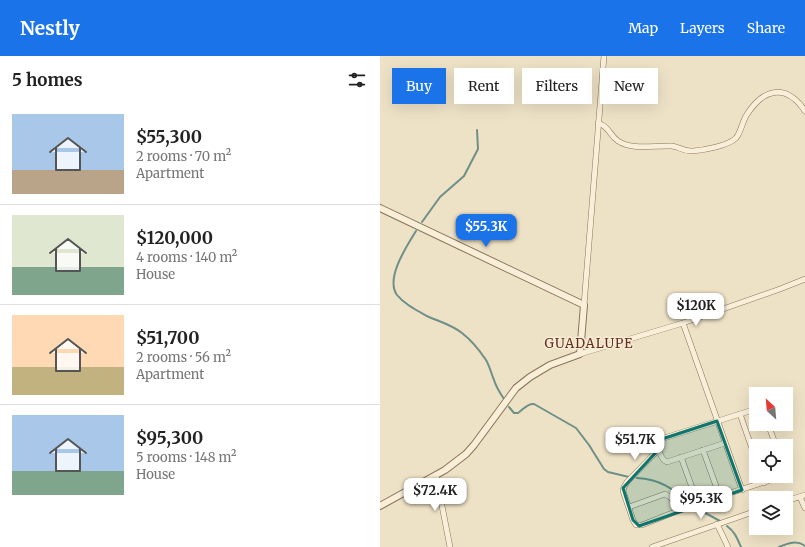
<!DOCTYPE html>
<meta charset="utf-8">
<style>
body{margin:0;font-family:Merriweather,serif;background:#f6f6f6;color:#222;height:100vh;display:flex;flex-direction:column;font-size:15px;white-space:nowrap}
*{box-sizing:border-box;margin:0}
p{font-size:13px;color:#767676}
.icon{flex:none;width:22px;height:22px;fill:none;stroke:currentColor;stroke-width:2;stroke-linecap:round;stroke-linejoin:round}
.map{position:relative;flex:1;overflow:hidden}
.drawer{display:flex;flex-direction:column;background:#fff;width:380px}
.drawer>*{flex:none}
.banner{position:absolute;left:12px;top:12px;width:353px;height:36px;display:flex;gap:8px}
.needle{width:26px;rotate:334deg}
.tools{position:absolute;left:369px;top:331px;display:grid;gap:8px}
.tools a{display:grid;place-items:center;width:44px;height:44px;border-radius:0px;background:#fff;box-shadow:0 4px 16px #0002;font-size:20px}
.price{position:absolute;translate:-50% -34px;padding:0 9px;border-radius:8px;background:#fff;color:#222;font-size:13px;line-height:26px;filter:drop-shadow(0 1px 2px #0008)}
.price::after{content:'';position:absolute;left:50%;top:24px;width:12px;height:9px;margin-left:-6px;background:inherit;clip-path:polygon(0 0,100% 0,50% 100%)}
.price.selected{background:#1a73e8;color:#fff}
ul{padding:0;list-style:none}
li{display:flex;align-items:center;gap:12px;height:100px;padding:0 12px}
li+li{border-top:1px solid #e0e0e0}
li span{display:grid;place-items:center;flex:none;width:112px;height:80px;border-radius:0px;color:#555}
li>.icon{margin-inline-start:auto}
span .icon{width:48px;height:48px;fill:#fffc;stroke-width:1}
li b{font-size:17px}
h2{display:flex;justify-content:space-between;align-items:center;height:48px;padding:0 12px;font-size:17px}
.tag{padding:0 14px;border-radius:0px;background:#fff;box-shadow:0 4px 16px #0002;font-size:14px;line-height:36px}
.tag.selected{background:#1a73e8;color:#fff}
header{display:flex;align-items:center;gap:24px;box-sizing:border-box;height:56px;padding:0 20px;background:#1a73e8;color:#fff}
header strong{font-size:19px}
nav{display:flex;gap:22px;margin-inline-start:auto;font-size:14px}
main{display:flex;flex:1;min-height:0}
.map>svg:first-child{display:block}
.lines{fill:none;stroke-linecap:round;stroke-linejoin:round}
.stream{stroke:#6e9088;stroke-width:2}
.minor-casing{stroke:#8a745b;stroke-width:6}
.tertiary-casing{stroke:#8a745b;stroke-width:8}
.minor{stroke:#f9efd9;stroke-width:5}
.tertiary{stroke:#f9efd9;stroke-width:6}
.marked{fill:#0f766e;fill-opacity:0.2;stroke:#0f766e;stroke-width:3;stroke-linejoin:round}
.labels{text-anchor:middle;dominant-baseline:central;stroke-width:3;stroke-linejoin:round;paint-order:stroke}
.quarter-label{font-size:13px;letter-spacing:1px;fill:#662e1f;stroke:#f6ecd5}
</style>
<header>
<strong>Nestly</strong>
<nav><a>Map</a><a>Layers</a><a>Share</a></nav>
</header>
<main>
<section class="drawer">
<h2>5 homes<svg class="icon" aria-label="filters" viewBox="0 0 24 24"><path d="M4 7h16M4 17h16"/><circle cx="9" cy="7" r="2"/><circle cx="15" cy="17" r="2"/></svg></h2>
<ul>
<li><span style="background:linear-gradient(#a9c7e8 70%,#b9a48a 0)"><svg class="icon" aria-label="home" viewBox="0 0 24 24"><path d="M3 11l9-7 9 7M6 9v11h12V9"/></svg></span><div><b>$55,300</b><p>2 rooms · 70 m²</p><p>Apartment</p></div></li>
<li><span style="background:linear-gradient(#dfe7d0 65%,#7fa58c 0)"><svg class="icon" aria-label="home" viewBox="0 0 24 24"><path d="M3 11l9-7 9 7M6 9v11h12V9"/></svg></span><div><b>$120,000</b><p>4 rooms · 140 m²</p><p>House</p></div></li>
<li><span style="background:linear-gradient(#ffd9b3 65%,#c2b280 0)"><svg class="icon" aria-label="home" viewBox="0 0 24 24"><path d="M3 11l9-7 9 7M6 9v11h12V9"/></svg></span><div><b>$51,700</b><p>2 rooms · 56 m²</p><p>Apartment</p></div></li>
<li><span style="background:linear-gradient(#a9c7e8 70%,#7fa58c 0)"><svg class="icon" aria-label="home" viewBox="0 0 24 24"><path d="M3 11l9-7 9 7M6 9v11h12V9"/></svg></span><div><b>$95,300</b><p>5 rooms · 148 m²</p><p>House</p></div></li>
</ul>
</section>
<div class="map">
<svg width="425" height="491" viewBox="0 0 425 491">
<rect width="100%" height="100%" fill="#eee2c6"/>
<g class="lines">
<g class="stream">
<path d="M42,166L60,141L84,120L98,93L97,74"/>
<path d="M36,175C27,190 5,222 17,239C25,249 38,255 49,261C61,266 72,269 82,277C91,284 100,295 106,304C110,311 111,317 114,324C116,331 120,337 124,343"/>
<path d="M129,351L134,357H138C143,354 147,347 154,348L196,372L209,389L224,413L228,416L249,421"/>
<path d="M257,422C280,423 293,433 310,447"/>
<path d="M318,453L340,465"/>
<path d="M347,470C355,476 357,482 361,491"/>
<path d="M399,491C408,487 417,484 425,490"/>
</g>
<defs>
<g id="minor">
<path d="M218,67C230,71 229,79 238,85C254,95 275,89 292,90C300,91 304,96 313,95C324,94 348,90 356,82C361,76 362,67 366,60C383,32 406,27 425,55"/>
<path d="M204,249L224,0"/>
<path d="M303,267L362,434"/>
<path d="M200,298L303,267L400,233L425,223"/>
<path d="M360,358L376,404"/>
<path d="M388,368L396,390"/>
<path d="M345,387L287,406C281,404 277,391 278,385L281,383L376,353"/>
<path d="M279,393L247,426L244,431L243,435L253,464L256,469H262L310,450L403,420"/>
<path d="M323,394L340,441"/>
<path d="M301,401L318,448"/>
<path d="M56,419L70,491"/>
<path d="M382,420L384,427"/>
<path d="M420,441L425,452"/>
<path d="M406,445L425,439"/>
<path d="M249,451L285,438L290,441L301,454"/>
<path d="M337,468L348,491"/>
<path d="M272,491L376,455"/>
</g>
<path id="tertiary" d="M0,152L204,249L200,298L170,309L150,321L136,332L94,389L86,398L65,414L0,450"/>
</defs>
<use href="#minor" class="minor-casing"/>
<use href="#tertiary" class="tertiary-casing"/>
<use href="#minor" class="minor"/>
<use href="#tertiary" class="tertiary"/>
</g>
<path class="marked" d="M337,365L362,434L259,470L253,464L243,432L279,393V384Z"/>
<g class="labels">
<g class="quarter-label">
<text x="209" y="287">GUADALUPE</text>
</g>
</g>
</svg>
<div class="tools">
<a><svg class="needle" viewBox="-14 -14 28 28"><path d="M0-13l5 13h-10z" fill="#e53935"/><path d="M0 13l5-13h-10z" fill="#767676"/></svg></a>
<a><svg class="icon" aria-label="locate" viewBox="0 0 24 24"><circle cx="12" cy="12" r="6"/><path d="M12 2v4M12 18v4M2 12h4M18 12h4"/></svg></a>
<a><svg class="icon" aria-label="layers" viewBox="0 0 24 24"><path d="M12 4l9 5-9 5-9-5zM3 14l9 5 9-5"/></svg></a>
</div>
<b class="price selected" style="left:106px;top:192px">$55.3K</b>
<b class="price" style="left:316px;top:271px">$120K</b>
<b class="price" style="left:255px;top:405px">$51.7K</b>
<b class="price" style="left:55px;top:456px">$72.4K</b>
<b class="price" style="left:321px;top:464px">$95.3K</b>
<div class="banner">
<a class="tag selected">Buy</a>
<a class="tag">Rent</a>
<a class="tag">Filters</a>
<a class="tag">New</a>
</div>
</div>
</main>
